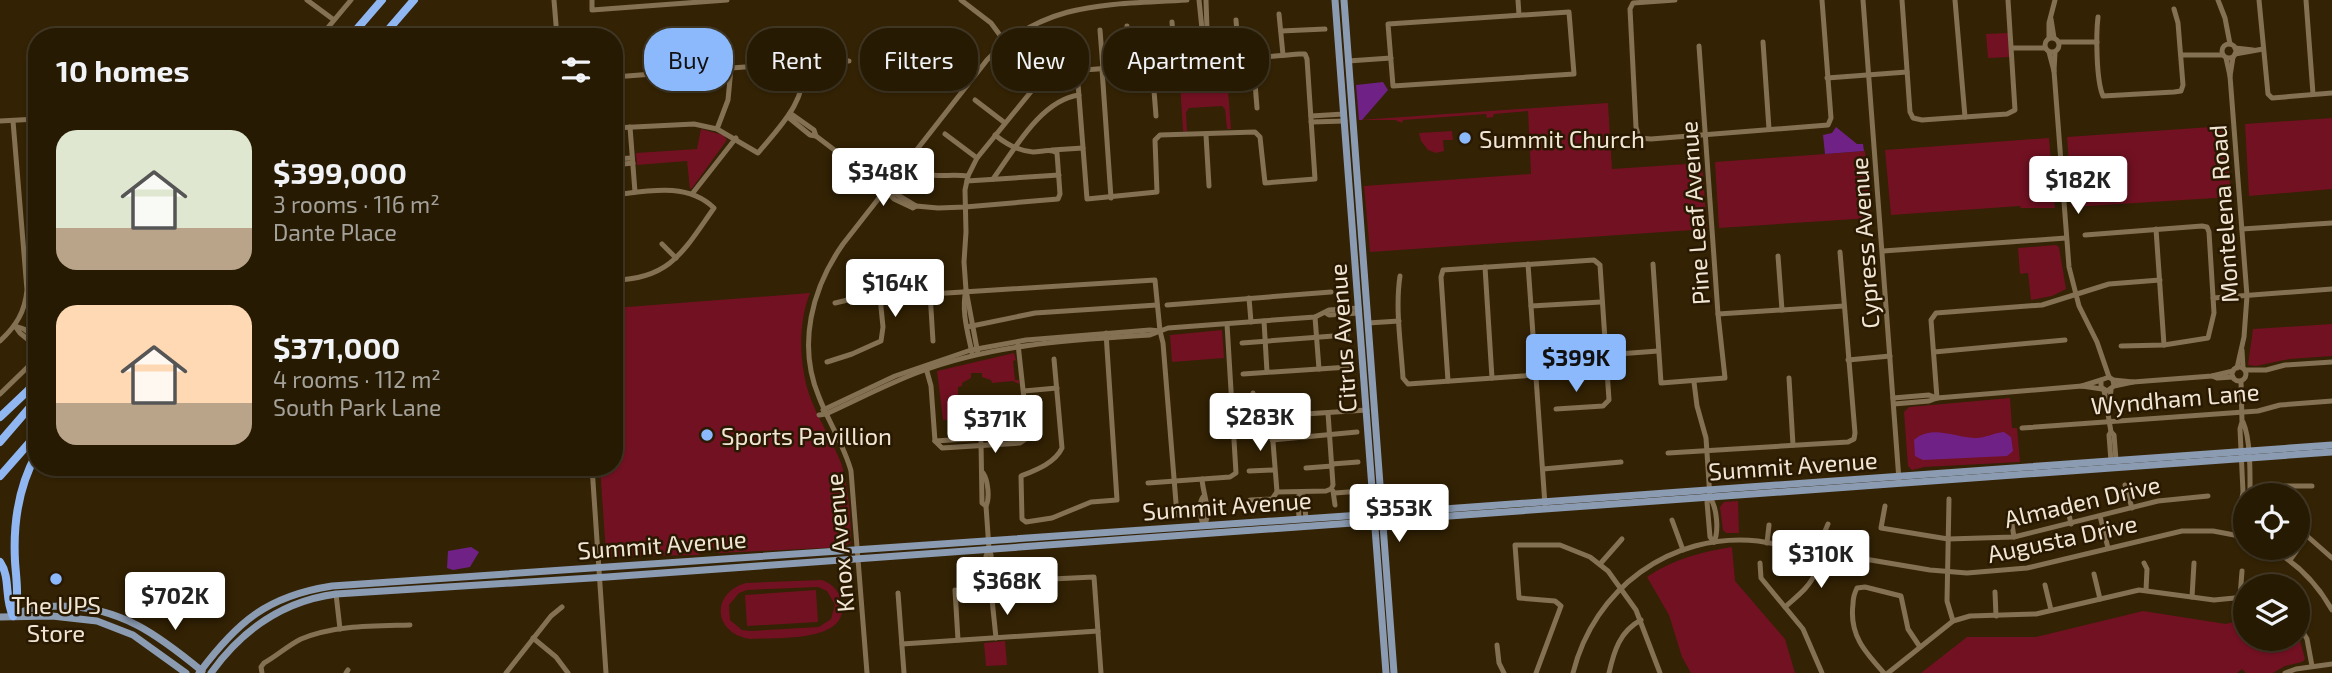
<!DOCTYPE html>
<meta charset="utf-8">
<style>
body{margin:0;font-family:"Exo 2",sans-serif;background:#2e230d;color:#f1f3f6;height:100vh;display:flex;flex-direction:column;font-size:26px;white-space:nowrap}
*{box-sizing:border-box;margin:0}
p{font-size:23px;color:#a4a19a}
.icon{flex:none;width:38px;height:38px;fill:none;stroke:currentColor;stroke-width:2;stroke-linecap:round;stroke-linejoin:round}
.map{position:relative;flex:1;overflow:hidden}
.drawer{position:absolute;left:28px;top:28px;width:595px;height:448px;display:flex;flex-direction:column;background:#261a03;border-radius:28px;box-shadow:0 2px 5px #0004,0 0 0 2px #423825}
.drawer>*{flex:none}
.top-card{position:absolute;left:644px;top:28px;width:665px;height:63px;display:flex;gap:14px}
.tools{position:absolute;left:2233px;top:483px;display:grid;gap:14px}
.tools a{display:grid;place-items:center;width:77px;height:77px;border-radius:50%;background:#261a03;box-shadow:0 2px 5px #0004,0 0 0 2px #423825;font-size:35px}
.price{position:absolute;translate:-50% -60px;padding:0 16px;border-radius:7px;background:#fff;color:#222;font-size:23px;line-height:46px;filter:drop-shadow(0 2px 4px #0008)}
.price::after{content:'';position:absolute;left:50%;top:42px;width:21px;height:16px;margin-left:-10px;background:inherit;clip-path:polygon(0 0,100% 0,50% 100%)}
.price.current{background:#8cb9fc;color:#111}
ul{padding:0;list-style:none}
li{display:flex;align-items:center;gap:21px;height:175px;padding:0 28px}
li span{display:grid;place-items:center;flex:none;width:196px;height:140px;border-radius:21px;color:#555}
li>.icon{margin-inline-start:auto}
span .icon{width:84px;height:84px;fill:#fffc;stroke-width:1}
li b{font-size:30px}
h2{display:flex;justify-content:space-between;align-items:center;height:84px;padding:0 28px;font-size:30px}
.tag{padding:0 24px;border-radius:28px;background:#261a03;box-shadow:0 2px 5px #0004,0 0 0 2px #423825;font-size:24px;line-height:63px}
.tag.current{background:#8cb9fc;color:#111}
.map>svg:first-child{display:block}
.green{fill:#721122;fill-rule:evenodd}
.water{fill:#702185}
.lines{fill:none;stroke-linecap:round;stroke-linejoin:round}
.minor{stroke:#847052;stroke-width:5}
.major{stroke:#8b9bb2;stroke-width:7}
.highway{stroke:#90b7f2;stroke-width:8}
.poi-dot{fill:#8cb9fc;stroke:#291900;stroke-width:2.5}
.labels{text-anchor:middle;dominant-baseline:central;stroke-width:5;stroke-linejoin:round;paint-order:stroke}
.poi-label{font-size:24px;fill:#f1e6d5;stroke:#291900;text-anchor:start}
.street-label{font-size:24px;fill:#f1e6d5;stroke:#291900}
</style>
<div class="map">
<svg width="2332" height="673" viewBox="0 0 2332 673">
<rect width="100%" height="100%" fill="#332204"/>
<g class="green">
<path d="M2008,33L2010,57L1988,58L1986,34Z"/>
<path d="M1226,63L1231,129H1227L1225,109L1222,106L1189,108L1186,112L1187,132L1183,131L1179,67Z"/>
<path d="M1608,103L1612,169L1702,163L1707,229L1370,252L1364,186L1531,174L1528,111L1494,114L1493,117L1487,118L1486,114L1403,120L1402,123L1395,120H1359Z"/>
<path d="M2332,118V189L2249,196L2245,124Z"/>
<path d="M2225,126L2231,197L2072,207L2067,137Z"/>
<path d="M701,129L723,135L727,140L692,188L690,189L687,161L637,165L636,153L697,149Z"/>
<path d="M1452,131L1453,140H1443L1444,151L1436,153L1428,150L1421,141L1419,133Z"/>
<path d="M2049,138L2055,208H2021L2020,206L1891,215L1885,150Z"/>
<path d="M1865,151L1871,218L1719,228L1715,162Z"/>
<path d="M2056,245L2059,247L2066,289L2052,296L2031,300L2028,273L2020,274L2018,248Z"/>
<path d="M810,293C798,323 799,363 809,394C817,418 832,439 841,463C848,482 851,522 851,543L842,547L719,553L714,548L702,551L699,555L636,556L611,558L606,554L600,467H614V308Z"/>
<path d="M2332,324V356L2289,359L2256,366L2248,365L2253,329Z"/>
<path d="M1222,330L1224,358L1172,362L1170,335Z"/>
<path d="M1014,353L1016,360L1013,361L1015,380H1019V384L1013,381L992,383L991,380L982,377V373H971V378L962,383V386L958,387V398L966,400V419L943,420L937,371Z"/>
<path d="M2010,398L2012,428H2017L2020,462L1924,467L1912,470L1908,466L1904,412L1909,407Z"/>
<path d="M1738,501L1739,533H1726L1723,530L1720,507L1724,502Z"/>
<path d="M1732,547L1735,581L1785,639L1795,673H1691L1682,657L1669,615L1647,577C1673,559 1701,552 1732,547Z"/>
<path d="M822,580C833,584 840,592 842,604C848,643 775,637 751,639C713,634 710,593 746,583ZM818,587L827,591L835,605L831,619L819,627L751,631L742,630L730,620L729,605L739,593L747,590Z"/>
<path d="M816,590L818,622L747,626L745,595Z"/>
<path d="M2143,611L2226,624L2245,619V639H2298V633L2305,659L2302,662L2285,666L2273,673H2246L2242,669L2237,673H1921L1967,637H2036Z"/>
<path d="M1005,641L1007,665L986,666L984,643Z"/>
</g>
<g class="water">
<path d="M1383,82L1388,90L1362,120H1359L1356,85Z"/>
<path d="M1836,127L1857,144H1863L1864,151L1825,154L1823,135L1832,133Z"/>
<path d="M2004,432L2011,437L2013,451L2007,456L1923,460L1915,456L1914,440C1932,424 1955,438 1976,438C1985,438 1994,433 2004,432Z"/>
<path d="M471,547L479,552L470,567L453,570L447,568L448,551Z"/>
</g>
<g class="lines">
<g class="minor">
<path d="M307,0L334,20"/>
<path d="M554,0L557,37"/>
<path d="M592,0V10L727,0"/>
<path d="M961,0L991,23L1005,42"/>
<path d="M1199,0L1202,29L1205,33"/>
<path d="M1206,0L1207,29L1205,33L1207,61"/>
<path d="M1518,0L1519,15"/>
<path d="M1675,0L1633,3L1630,9L1636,127L1639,138L1651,139L1828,125L1831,118L1822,0"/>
<path d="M1863,0L1899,480"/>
<path d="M1902,0L1910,112L1913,118L1922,120L2007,114L2015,110L2008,0"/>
<path d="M1955,0L1965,117"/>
<path d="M2218,0L2225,18L2230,44"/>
<path d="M2259,0L2268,94L2272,98L2332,93"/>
<path d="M2306,0L2313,94"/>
<path d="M1569,12L1574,74L1393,86L1388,24Z"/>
<path d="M1279,14L1283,55"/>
<path d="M2098,17C2096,34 2096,80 2103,96L2174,92L2181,91L2183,85L2178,23L2174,9"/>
<path d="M2051,19L2054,38"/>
<path d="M1236,20L1239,59"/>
<path d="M1172,22L1175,63"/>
<path d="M1127,26L1130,67"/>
<path d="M1100,30L1103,69"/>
<path d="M1281,31L1325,29"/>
<path d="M1058,33L1061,74"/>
<path d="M320,37L351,0"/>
<circle cx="2052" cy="45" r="7"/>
<path d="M2049,38V23L2055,0"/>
<path d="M1763,42L1769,129"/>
<path d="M2059,42H2097"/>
<circle cx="2229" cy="51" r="7"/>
<path d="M2012,48H2045"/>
<path d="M2235,48L2253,50"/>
<path d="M2049,52L2054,71"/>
<path d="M2055,52L2054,71L2069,267L2079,306L2097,342L2109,377"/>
<path d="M2235,54L2263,49"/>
<path d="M2181,55H2222"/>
<path d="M1253,58L1257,108"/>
<path d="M2226,58L2230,76L2247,296L2244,337L2237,368"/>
<path d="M1348,61L1391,58"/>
<path d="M1152,65L1156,116"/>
<path d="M1006,67L1034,88"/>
<path d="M1102,69L1111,198"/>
<path d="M2230,76L2233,57"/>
<path d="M614,77L836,60L849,61"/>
<path d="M1827,78L1907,72"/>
<path d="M975,100L1005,123"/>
<path d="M1311,116L1344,114"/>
<path d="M788,117L810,135L816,136L814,130L790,113"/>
<path d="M0,121L37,119"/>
<path d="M1311,122L1345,121"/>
<path d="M630,127L635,192"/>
<path d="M614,128L694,124L717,129L758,153C782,124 806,102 804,63"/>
<path d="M717,129L728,100L731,68"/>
<path d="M945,134L977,158"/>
<path d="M1206,135L1209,186"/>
<path d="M816,136L883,187L894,199L913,208L916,206L938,208L965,207L1058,199L1060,194L1057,153C1049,148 1042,152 1033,152C1018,151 1006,144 995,135"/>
<path d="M1052,150L1083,148"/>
<path d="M614,159L632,158"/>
<path d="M906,163C931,182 941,173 968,176"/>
<path d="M614,165L633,163"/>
<path d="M993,179C1014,150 1041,100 1079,95"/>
<path d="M967,181L1059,175"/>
<path d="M886,188L916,206"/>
<path d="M692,194L736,138"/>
<path d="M614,195C648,191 687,182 714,208C684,250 671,279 614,280"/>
<path d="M2156,229L2164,345"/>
<path d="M2242,229L2332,223"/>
<path d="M2085,235L2202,226L2207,227L2209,232L2214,313L2208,338L2164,345L2121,346"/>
<path d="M662,244L676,258"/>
<path d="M1883,251L2066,238"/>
<path d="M1778,256L1782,310"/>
<path d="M1528,264L1545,505"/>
<path d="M1653,264L1661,383L1725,378L1718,314L1699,46"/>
<path d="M1485,267L1492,378"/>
<path d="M1400,276C1395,309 1401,345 1403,378L1408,384L1536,375"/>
<path d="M966,290C961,311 968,333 972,353"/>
<path d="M930,293L933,341"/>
<path d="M1249,298L1251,322"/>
<path d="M2213,298L2332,289"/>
<path d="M835,303L852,299L1155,280L1160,331L1163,343L1177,515"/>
<path d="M1167,305L1331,292"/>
<path d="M1531,306L1601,302"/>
<path d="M1326,313L1329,315L1359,313"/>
<path d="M1718,314L1844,306"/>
<path d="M1315,317L1319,369"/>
<path d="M1264,321L1267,372"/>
<path d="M1368,323L1399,321"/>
<path d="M15,326L20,333L37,347"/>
<path d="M15,326L24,329L37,339"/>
<path d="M967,327L1035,313L1157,305"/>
<path d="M0,341C16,326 25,312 27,290L13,121"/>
<path d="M1242,343L1347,335"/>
<path d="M1018,344L1028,435"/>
<path d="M2242,350L2243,368"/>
<path d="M1934,352L2065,340"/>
<path d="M978,354L966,290L964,262L966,232L965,190L968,176L977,158L1034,88L1053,76L1073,71C1148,64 1224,61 1299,54H1305L1307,59L1315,179L1265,183L1260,137L1255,132L1160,135L1155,140L1157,192L1087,199L1077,71"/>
<path d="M1570,355L1578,357L1658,351"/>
<path d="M1054,359L1062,448C1055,463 1036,470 1021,476L1022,519L1026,522L1052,518L1091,502L1117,500L1106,333"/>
<path d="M1848,360L1890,356"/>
<path d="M827,362L852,354L881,341L883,327L880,297"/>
<circle cx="2239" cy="374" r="7"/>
<path d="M926,368L931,386L935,441"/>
<path d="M2245,370H2266L2285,365L2332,362"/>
<path d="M1243,374L1349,367"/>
<path d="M2212,376L2217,378L2233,377"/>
<path d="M1789,378L1793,445"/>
<path d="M2113,380L2133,382"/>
<path d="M1448,381L1441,277L1443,270L1594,260L1600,265L1609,400L1603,406L1556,409"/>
<path d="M1694,382L1697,406L1706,438L1710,498C1717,507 1719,531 1714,542"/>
<path d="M2082,386L2101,380"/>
<path d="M2114,386L2113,380L2109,377L2101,380V387L2107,391L2114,386L2133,382L2212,376L2233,371"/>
<path d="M2104,390L2111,432L2114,435L2116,460"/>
<path d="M1024,391L1057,388"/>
<path d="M1253,393L1255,415L1258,417L1367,410"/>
<path d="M0,394L37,358"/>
<path d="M1893,398L1929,395L1937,398"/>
<path d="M1937,398L1931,320L1936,313L2042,305L2109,284L2160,280"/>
<path d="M1894,404L1929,401L1937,398L2082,386L2102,389"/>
<path d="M2109,408L2111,390"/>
<path d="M823,410L895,376L971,350L1026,340L1150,330L1160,331"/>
<path d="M819,415L826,414C857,400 887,384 919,372C993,344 1071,340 1150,335L1168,328L1315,317L1329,310L1359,308"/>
<path d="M1271,417L1277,492L1326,491L1331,489L1333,485L1328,413"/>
<path d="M2243,422C2251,440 2250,475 2250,495"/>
<path d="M2022,428L2258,411L2280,405L2332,401"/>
<path d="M1272,440L1357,432"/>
<path d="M935,441L942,448L1020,443L1027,438L1028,435"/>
<path d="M935,441L1028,435"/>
<path d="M981,442L982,503L986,506"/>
<path d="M1668,453L1848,442L1854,439L1855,433L1840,252"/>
<path d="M2111,461L2109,435L2111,432"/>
<path d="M1332,464L1358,462"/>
<path d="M592,467L606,673"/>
<path d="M1306,468L1332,466"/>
<path d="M1543,469L1621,462"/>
<path d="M1249,471L1274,470"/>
<path d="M983,473C988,480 990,498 986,506L989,549L991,555L994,593L992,599L996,638"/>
<path d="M1202,479C1203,495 1212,512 1204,526"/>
<path d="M1148,483L1230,477L1236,473L1227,324"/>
<path d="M2125,485L2132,508"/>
<path d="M1333,491L1335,505"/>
<path d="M1301,493L1304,497L1306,519"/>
<path d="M1335,493L1361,491"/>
<path d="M2282,495V486H2312"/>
<path d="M1203,497C1198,504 1200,519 1204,526"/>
<path d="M1710,498L1707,502L1710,537L1714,542"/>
<path d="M1949,499L1947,601L1953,621"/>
<path d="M1250,500L1272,499L1277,492"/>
<path d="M2067,505L2071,524"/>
<path d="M1885,506L1881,528L1948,539L2014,537L2158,501L2208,496"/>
<path d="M2010,512L2014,537"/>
<path d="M2100,516L2108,548"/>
<path d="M1299,519L1298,497L1301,493"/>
<path d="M1672,520L1683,550"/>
<path d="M2298,528L2332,558"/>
<path d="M2239,535L2237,527L2243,492L2240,429L2242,422L2241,381"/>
<path d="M2239,535L2245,524"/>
<path d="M1767,543L1769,525"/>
<path d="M2270,548C2297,563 2317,583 2332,610"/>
<path d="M989,549L986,556L989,595L992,599"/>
<path d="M2290,560L2307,536"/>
<path d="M1760,563L1761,578L1803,629L1822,673"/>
<path d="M2144,563L2147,569L2146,590"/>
<path d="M1600,564L1622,539"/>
<path d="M2094,574L2100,599"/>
<path d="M1030,580L1094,577L1101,673"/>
<path d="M2045,585L2051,610"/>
<path d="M955,590L958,640"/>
<path d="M1995,592L1996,616"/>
<path d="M898,593L904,673"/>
<path d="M336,594L340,629"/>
<path d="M2192,597L2194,563"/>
<path d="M2240,597L2242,571"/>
<path d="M1785,607C1796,597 1810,587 1815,573C1820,557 1820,540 1828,524"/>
<path d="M2298,624L2307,639L2312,666"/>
<path d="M533,638L556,657L568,673"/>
<path d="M902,644L1098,631"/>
<path d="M1497,645L1499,663L1504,673"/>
<path d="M262,673L261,667L264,663C277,656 287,646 301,639C335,625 374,626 410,625"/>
<path d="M346,673L348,670"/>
<path d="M506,673L551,616L562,607"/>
<path d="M867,673L851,471C844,445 829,423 819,397C797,345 812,288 843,244L987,60C1045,0 1109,5 1187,0"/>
<path d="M1536,673L1561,606L1555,601L1519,598L1515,545H1560L1590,557L1608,571L1636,610L1660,673"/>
<path d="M1573,673C1594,589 1670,532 1758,541L1930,570L1967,573L2027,568L2182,531H2213L2245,537"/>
<path d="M1609,673C1614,651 1620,631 1641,620"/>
<path d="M1884,673C1865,652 1849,635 1853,604C1853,598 1854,594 1857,588L1865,587L1901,596L1908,629L1920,647"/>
<path d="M1888,673L1953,621L1970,616L2036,614L2139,590L2214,600L2245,597"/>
<path d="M2285,673L2296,669L2332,664"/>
</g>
<g class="major">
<path d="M1335,0L1386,673"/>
<path d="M1344,0L1394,673"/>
<path d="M13,616C28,607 44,606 61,606C121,607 158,635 202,671"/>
<path d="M0,617L52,616L97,621L133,635L186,673"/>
<path d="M199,673C237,622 267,596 332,586L1375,514L2332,445"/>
<path d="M211,673C242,630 283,601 336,594L607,577L2332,452"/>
</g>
<g class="highway">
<path d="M350,37L382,0"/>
<path d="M382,37L414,0"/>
<path d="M0,417L37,382"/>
<path d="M0,442L37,399"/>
<path d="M0,476L37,434"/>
<path d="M0,562C11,578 4,598 13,616"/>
<path d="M13,616C20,598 16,579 15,561C13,523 18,487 37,453"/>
</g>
</g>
<g class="poi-dot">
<circle cx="1465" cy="138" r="7"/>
<circle cx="707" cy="435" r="7"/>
<circle cx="56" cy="579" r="7"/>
</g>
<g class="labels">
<g class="poi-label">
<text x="1479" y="138">Summit Church</text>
<text x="721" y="435">Sports Pavillion</text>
<text x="56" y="604" text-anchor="middle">The UPS<tspan x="56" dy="28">Store</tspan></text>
</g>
<g class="street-label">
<text transform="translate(1694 213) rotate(-94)">Pine Leaf Avenue</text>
<text transform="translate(2223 214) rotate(-94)">Montelena Road</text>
<text transform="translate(1864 243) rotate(-94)">Cypress Avenue</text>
<text transform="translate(1342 338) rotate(-94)">Citrus Avenue</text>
<text transform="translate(2175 398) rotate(-5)">Wyndham Lane</text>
<text transform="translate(1793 465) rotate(-4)">Summit Avenue</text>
<text transform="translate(2082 501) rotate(-13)">Almaden Drive</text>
<text transform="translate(1227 505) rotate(-4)">Summit Avenue</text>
<text transform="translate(2062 538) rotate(-12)">Augusta Drive</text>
<text transform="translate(839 543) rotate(-95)">Knox Avenue</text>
<text transform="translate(662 544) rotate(-4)">Summit Avenue</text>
</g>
</g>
</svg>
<div class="tools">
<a><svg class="icon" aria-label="locate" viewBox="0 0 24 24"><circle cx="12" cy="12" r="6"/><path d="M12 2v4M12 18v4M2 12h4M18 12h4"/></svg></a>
<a><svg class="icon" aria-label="layers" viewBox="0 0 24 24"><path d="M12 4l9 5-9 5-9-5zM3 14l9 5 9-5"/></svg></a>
</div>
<b class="price" style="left:883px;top:208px">$348K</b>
<b class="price" style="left:2078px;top:216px">$182K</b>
<b class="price" style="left:895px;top:319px">$164K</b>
<b class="price current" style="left:1576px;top:394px">$399K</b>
<b class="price" style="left:1260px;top:453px">$283K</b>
<b class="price" style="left:995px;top:455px">$371K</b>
<b class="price" style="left:1399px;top:544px">$353K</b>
<b class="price" style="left:1821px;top:590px">$310K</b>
<b class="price" style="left:1007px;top:617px">$368K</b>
<b class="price" style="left:175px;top:632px">$702K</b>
<div class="top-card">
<a class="tag current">Buy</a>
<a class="tag">Rent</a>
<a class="tag">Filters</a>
<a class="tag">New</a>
<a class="tag">Apartment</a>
</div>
<section class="drawer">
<h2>10 homes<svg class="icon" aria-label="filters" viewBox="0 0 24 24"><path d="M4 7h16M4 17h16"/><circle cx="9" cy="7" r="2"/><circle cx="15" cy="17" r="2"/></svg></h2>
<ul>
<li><span style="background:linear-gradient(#dfe7d0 70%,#b9a48a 0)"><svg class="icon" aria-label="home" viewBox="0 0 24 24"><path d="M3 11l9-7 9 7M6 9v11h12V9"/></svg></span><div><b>$399,000</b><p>3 rooms · 116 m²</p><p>Dante Place</p></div></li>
<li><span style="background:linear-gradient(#ffd9b3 70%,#b9a48a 0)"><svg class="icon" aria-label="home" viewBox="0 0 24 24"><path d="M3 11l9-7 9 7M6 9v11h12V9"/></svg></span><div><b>$371,000</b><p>4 rooms · 112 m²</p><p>South Park Lane</p></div></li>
</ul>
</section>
</div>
